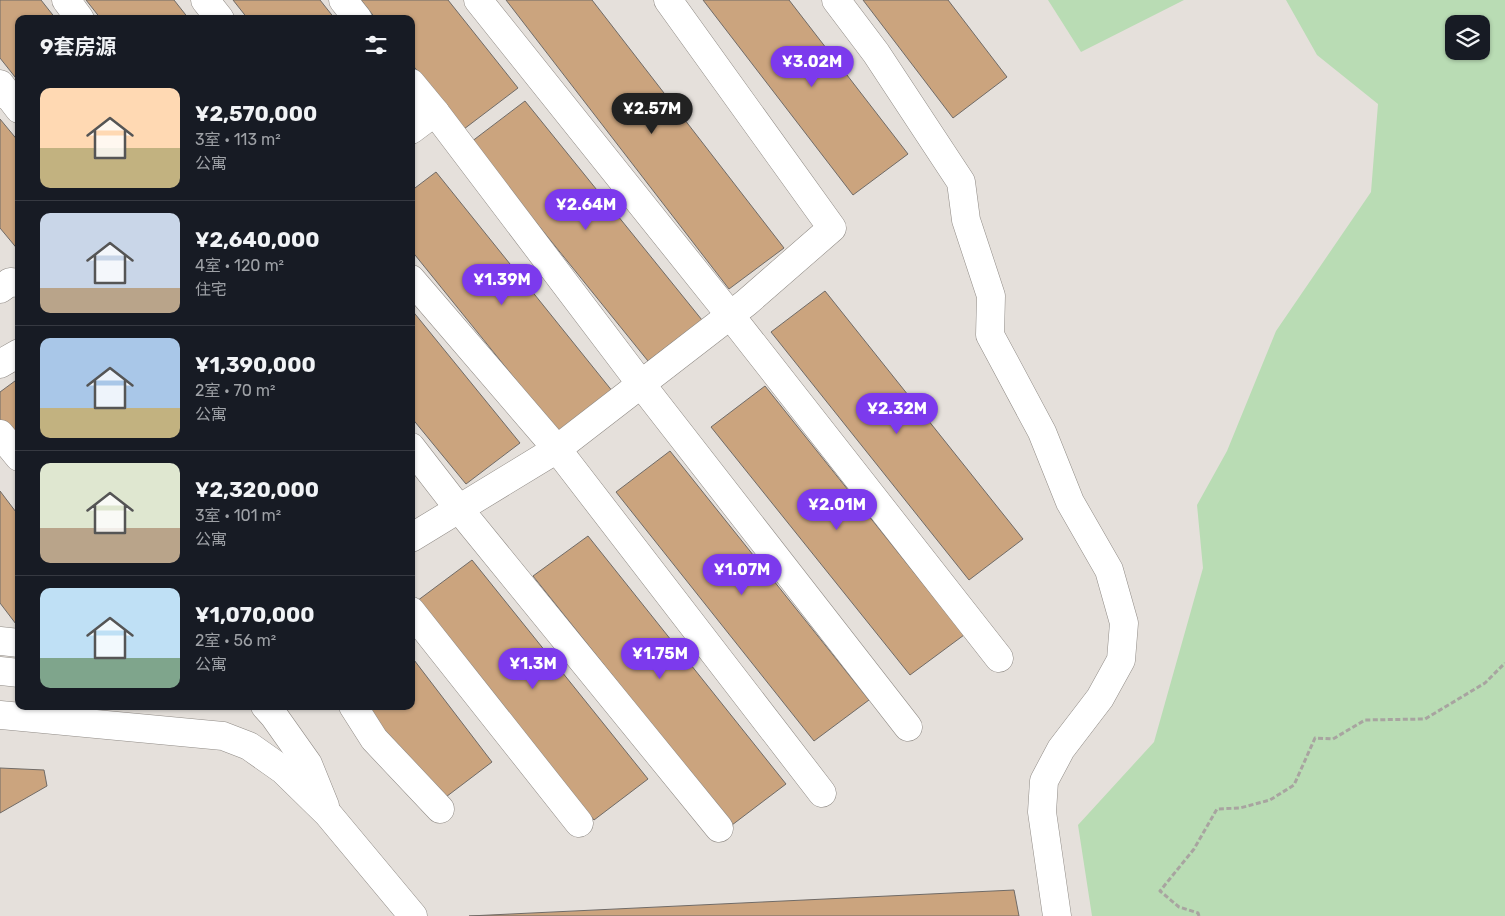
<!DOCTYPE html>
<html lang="zh">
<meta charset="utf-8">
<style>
body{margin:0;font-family:Rubik,"Noto Sans SC",sans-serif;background:#242831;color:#f1f3f6;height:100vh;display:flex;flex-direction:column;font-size:19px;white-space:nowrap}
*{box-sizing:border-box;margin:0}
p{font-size:16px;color:#9ea1a6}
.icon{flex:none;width:28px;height:28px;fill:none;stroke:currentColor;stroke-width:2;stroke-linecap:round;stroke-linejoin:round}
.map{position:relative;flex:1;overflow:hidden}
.drawer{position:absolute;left:15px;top:15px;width:400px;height:695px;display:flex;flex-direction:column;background:#171b24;border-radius:10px;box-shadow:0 1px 4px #0004}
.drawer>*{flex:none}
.tools{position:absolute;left:1445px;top:15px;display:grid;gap:10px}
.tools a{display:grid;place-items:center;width:45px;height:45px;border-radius:10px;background:#171b24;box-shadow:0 1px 4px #0004;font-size:25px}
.price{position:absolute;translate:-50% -42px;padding:0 11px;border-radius:18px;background:#7c3aed;color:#fff;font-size:16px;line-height:32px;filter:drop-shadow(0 1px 2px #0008)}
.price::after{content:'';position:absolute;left:50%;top:30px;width:15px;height:11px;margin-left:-8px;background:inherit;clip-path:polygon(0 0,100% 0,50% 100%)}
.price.selected{background:#222;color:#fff}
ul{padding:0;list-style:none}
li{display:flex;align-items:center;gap:15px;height:125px;padding:0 25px}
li+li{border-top:1px solid #363941}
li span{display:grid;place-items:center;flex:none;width:140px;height:100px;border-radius:10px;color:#555}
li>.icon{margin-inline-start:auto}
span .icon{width:60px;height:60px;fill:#fffc;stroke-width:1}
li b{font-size:21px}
h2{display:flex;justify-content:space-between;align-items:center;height:60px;padding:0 25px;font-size:21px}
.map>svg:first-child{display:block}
.green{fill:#b9dcb4;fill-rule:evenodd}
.building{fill:#cba47e;stroke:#706b67}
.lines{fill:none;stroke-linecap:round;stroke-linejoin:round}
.minor-casing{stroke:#908b86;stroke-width:29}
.path{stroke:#a8a4a0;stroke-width:3;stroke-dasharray:5 2.5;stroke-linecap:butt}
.minor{stroke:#fff;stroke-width:28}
</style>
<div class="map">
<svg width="1505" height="916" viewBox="0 0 1505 916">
<rect width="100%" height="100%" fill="#e5e0db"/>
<g class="green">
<path d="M1048,0H1184L1081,52Z"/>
<path d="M1286,0H1505V916H1092L1078,825L1154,742L1203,568L1197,505L1227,451L1276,331L1371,192L1378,104L1317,55ZM1454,24H1481V51H1454Z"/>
</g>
<g class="building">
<path d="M0,0H41L56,19H19V82L0,58Z"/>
<path d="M86,0H174L189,19H101Z"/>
<path d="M233,0H320L335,19H248Z"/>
<path d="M361,0H448L518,88L464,129L411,63V19H376Z"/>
<path d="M506,0H592L784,248L729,289Z"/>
<path d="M703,0H789L908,154L853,195Z"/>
<path d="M863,0H948L1007,77L953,118Z"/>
<path d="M525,101L702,320L648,361L471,142Z"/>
<path d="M0,119L19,142V251L0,228Z"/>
<path d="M436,172L613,392L558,432L411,250V191Z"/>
<path d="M825,291L1023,539L969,580L771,332Z"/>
<path d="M411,309L520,443L466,484L411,417Z"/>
<path d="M19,378V448L0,424V392Z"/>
<path d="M765,386L964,635L910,675L711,427Z"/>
<path d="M670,451L869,700L814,741L616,492Z"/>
<path d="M0,491L19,516V628L0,603Z"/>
<path d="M588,536L786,784L732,825L533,576Z"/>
<path d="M472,560L648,779L594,820L417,601Z"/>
<path d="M411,656L492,762L438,803L364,706H411Z"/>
<path d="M0,768L44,770L47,786L0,813Z"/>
<path d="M1014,890L1019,916H469Z"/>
</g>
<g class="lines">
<defs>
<g id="minor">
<path d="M66,0L80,19"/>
<path d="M205,0L220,19"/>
<path d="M343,0L358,19"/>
<path d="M478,0L730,315L999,658"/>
<path d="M836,0L876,53L961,182L966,220L991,296L990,335L1042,432L1070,502L1109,570L1124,623L1121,660L1100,698L1061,749L1044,781L1042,812L1057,916"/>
<path d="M411,83L435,112L641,384L908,727"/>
<path d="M0,84L19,109"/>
<path d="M411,130L435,112"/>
<path d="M411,279L557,449L822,793"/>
<path d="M0,289L10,282L19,283"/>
<path d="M0,364L19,353"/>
<path d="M0,434L19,457"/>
<path d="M411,447L459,509L719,828"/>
<path d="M411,538L557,449L746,303L832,228L668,0"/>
<path d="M411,611L579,823"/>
<path d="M0,641L19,643"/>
<path d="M0,671L19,673"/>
<path d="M265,706L274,716L308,764L325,806"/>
<path d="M353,706L374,739L440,809"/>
<path d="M0,715L223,736L249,746L283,770L328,814L413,916"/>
</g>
</defs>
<use href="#minor" class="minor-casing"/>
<path class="path" d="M1199,916L1198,913L1179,907L1160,891L1194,849L1217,809L1240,808L1270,800L1294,785L1315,738L1333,739L1365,720L1425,719L1485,683L1505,663"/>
<use href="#minor" class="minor"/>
</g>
</svg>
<div class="tools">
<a><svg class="icon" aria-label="layers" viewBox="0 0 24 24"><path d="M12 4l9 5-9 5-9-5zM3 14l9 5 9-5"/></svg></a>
</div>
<b class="price" style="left:812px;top:88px">¥3.02M</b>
<b class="price selected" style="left:652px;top:135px">¥2.57M</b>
<b class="price" style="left:586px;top:231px">¥2.64M</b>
<b class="price" style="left:502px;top:306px">¥1.39M</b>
<b class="price" style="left:897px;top:435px">¥2.32M</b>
<b class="price" style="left:837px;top:531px">¥2.01M</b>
<b class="price" style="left:742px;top:596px">¥1.07M</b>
<b class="price" style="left:660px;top:680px">¥1.75M</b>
<b class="price" style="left:533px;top:690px">¥1.3M</b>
<section class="drawer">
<h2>9套房源<svg class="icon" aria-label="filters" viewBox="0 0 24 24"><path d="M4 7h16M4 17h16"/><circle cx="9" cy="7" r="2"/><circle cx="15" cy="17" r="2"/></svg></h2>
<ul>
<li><span style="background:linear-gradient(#ffd9b3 60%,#c2b280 0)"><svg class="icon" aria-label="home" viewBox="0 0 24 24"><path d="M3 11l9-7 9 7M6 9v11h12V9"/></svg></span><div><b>¥2,570,000</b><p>3室 · 113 m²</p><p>公寓</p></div></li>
<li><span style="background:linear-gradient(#c9d6e8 75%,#b9a48a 0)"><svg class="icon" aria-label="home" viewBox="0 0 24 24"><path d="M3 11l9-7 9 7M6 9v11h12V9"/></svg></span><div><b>¥2,640,000</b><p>4室 · 120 m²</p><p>住宅</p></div></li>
<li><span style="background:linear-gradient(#a9c7e8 70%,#c2b280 0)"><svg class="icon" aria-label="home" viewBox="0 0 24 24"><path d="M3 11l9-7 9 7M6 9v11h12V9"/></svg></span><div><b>¥1,390,000</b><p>2室 · 70 m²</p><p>公寓</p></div></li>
<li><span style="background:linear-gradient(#dfe7d0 65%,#b9a48a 0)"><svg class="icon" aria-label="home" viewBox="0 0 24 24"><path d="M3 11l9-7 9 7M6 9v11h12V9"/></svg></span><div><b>¥2,320,000</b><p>3室 · 101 m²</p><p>公寓</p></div></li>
<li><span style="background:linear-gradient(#bfe0f5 70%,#7fa58c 0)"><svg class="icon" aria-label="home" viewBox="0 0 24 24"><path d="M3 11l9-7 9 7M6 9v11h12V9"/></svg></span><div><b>¥1,070,000</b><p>2室 · 56 m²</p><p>公寓</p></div></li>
</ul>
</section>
</div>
